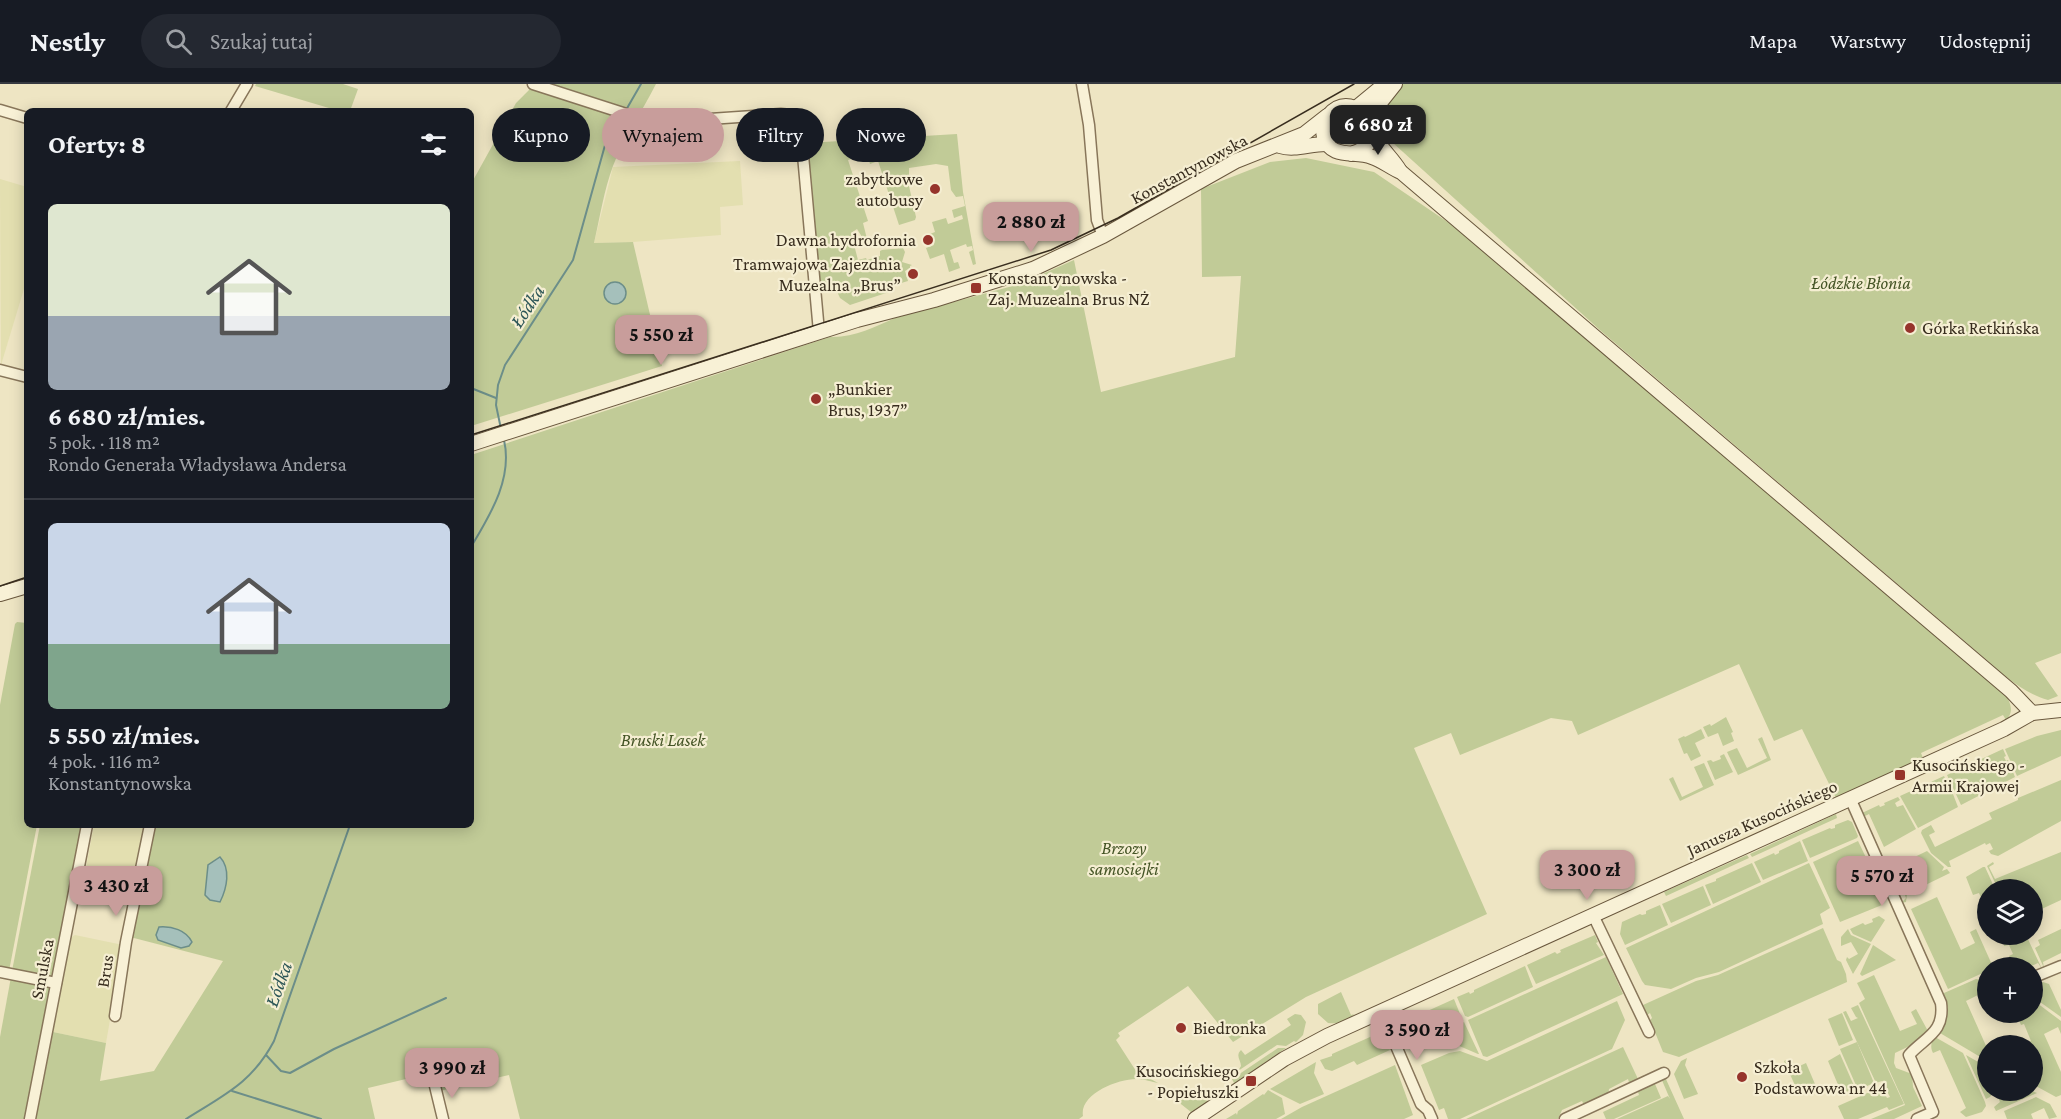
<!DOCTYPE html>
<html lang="pl">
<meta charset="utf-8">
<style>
body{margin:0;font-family:"Crimson Pro",serif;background:#242831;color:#f1f3f6;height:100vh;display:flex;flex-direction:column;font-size:22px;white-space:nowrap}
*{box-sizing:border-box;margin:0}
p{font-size:20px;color:#9ea1a6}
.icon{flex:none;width:33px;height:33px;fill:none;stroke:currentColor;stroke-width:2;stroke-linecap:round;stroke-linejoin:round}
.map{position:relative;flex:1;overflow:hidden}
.panel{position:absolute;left:24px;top:24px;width:450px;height:720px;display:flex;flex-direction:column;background:#171b24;border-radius:9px;box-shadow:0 3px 15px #0003}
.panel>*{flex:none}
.top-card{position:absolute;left:492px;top:24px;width:570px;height:54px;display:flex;gap:12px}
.buttons{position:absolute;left:1977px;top:795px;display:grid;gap:12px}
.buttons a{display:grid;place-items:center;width:66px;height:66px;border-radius:50%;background:#171b24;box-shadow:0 3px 15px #0003;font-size:30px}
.price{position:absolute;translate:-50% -51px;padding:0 14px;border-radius:12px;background:#c89d9b;color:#111;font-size:20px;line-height:39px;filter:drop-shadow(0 2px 3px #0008)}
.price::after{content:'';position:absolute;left:50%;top:36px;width:18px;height:14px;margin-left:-9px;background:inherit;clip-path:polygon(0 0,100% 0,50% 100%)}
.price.on{background:#222;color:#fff}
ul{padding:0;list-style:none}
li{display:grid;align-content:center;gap:12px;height:318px;padding:0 24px}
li+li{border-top:2px solid #363941}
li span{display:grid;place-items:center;height:186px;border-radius:9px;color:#555}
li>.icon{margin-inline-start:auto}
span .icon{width:108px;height:108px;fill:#fffc;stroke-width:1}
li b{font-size:26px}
h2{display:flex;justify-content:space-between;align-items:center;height:72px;padding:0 24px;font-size:26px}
.chip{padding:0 21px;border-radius:27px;background:#171b24;box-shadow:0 3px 15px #0003;font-size:21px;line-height:54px}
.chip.on{background:#c89d9b;color:#111}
header{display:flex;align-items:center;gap:36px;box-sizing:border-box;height:84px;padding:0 30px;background:#171b24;border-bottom:2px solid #363941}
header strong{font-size:28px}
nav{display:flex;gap:33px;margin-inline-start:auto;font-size:21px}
.search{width:420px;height:54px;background:#242831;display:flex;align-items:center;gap:15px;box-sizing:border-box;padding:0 21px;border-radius:33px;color:#9ea1a6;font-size:22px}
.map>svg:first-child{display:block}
.farmland{fill:#e3dfb0}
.green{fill:#c1cb97}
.water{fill:#a5c0bb;stroke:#6c8e89;stroke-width:1.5}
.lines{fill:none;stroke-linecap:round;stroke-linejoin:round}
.stream{stroke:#6c8e89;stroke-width:2}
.street-casing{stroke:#88765a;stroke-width:13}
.secondary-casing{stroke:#69573d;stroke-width:16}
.street{stroke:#f8f1d6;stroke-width:10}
.secondary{stroke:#f8f1d6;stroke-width:14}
.tram{stroke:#382d1e;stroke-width:1.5}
.poi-dot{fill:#96342b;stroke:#f5eed2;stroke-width:2}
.labels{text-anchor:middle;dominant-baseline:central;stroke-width:4.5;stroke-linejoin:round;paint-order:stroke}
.street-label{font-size:18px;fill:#382d1e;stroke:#f5eed2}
.poi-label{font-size:18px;fill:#382d1e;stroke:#f5eed2;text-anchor:start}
.park-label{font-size:18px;font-style:italic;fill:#445425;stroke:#f5eed2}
.water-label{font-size:20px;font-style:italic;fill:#2d5657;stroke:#f5eed2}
</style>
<header>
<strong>Nestly</strong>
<div class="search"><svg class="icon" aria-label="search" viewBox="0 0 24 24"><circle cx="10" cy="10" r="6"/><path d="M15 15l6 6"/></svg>Szukaj tutaj</div>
<nav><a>Mapa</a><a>Warstwy</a><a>Udostępnij</a></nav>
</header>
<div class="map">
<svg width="2061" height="1035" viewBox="0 0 2061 1035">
<rect width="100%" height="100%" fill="#eee5c3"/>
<g class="farmland">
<path d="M740,77L743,121L720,123L721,151L633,158L594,159L613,83Z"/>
<path d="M0,95L27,103V195L1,281Z"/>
<path d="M94,741H146L134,803L84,794Z"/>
<path d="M75,851L123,861L106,959L53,948L70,854Z"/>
</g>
<g class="green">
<path d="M256,0H343L358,5L350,27H339L255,2Z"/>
<path d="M530,0H656C642,28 624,53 613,82C604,106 600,133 594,159L633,158L662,282L471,342V100L516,19L529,6Z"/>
<path d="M1403,0H2061V569L2035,579L2058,612L2048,616C2022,609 2002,589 1982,572L1601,247L1382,49C1378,24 1386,16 1403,0Z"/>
<path d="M1357,34L1360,38L1363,55C1350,62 1344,53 1332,50L1335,40Z"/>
<path d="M957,50L963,108L976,180L973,181L969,168L973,166L972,162L967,163L966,160L950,166L954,179L958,178L960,184L949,188L944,170L930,175L926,164L934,161L930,150L935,148L932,138L946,134L948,140L963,135L962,131L954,134L952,126L965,122L963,112L956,113L951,106L948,82L936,80L909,84V102L916,133L915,136L899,141L879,80L878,77L870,80L867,70L848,76L868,137L863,139L867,155L864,156L857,145L851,149L858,176L866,174L867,176L880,172V167L882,166L903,164L905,168L902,178L912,181L910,182V184L905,187L908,197L888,203L889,208L850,221L840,214L834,201H820L807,59Z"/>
<path d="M1306,74L1374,88L1477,158L2005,609C2010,619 2015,627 2006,636L2003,631L1921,669L1923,674L1836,714L1802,645L1774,657L1739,580L1578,651L1572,637L1551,634L1460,671L1451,649L1414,664L1487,830L1306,913L1233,958L1188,902L1118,949L1120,952L1116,956L1136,987L1158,999C1152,998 1144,995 1138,995C1119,994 1079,1010 1083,1032L1079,1035H520L509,991L431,1009L427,990L368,1004L375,1035H36L53,948L106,959L100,997L154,987L223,877L130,853L153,741H471V371L830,253C853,254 875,243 895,234L1020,200L1074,176L1101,308L1235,273L1241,192L1202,193L1201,105L1270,78Z"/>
<path d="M17,538L27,539V741H37L9,887L0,886V621L15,540Z"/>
<path d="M1726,633L1733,648L1731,649L1734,657L1723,662L1718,649L1708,653L1703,643L1710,640L1711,642Z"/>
<path d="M1701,645L1705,654L1695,659L1701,672L1691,677L1687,669L1684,670L1678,655L1684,652L1685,653Z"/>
<path d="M2061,646V672L2017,692L2005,665L2037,652Z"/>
<path d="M1762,653L1771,676L1738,691L1727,668L1737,664L1747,684L1767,674L1758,655Z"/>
<path d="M2003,665L2006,672L2004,673L2006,677L2008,676L2015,693L1961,721L1947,691Z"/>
<path d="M1724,670L1733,688L1715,696L1707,677L1711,676L1713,678L1721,675L1720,672Z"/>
<path d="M1704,679L1714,701L1680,717L1669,695L1673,693L1682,713L1703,703L1694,683Z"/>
<path d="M1944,692L1947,698L1943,700L1946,706L1951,705L1958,723L1918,744L1900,712Z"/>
<path d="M2061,696V737L1998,772L1991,770L1989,767L1993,765L1990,759L1986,761L1985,759L1949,777L1951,783H1948L1931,769L1921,749L1922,746L1931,741L1935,748L1929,751L1935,763L1992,735L1989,729L2018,716V714Z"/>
<path d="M1898,713L1900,716L1895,719L1897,723L1903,721L1916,745L1884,763L1869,730L1863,733L1862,729L1879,721L1880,723L1885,721L1884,719Z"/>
<path d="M1836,730L1837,734L1752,773L1750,770Z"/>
<path d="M1848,736L1852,738L1858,752L1857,754L1810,774L1802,756L1830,744L1831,745L1835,744V741Z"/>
<path d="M40,741H81L54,885L51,892L38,893L12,887Z"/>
<path d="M1800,757L1808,777L1763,796L1754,778L1774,769L1775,771L1779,769V767Z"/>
<path d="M1858,757L1884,811L1885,817L1882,821L1840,838L1813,778Z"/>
<path d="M1927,767L1944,783L1942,787L1947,785L1950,789L1907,810L1906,818L1901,819L1906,814L1901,801L1894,803L1891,796L1897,793L1892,782L1898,781Z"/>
<path d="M2061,768V816L2033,829L2032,806L1998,805L1987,782L1993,778L1994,780L1989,783L1995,795Z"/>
<path d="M1747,771L1749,774L1666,812L1664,808Z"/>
<path d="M1752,779L1761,798L1713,820L1705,801L1716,797V795Z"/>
<path d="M1809,779L1830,824L1820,830L1823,840L1719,888L1696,894L1671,905L1645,901L1642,897L1626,864Z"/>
<path d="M1983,783H1985L1995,805L1988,806L1987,827L1979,809L1973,811L1966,793Z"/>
<path d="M1703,802L1711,821L1671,839L1662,820Z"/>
<path d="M1937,813L1961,866L1975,859L1970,848L1976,845L1993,883L1988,884L1987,887L1948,905L1911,825Z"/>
<path d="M1660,821L1668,841L1625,861L1620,850L1622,838L1640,830L1642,831L1646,830V827Z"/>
<path d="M1879,832L1885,836L1871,858L1853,850L1850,845L1863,839L1865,841L1873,838L1872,835Z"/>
<path d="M1823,844L1837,876L1841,878L1846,890L1847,898L1679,973L1663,968L1650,936L1652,934L1650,929L1647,931L1643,921L1696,897L1718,891Z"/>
<path d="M1848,845L1851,851L1871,860L1853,890L1846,876L1847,873L1849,875L1858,870L1851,858L1841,862V853Z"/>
<path d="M2061,845V869L2043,878L2044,884L2035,864L2040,861L2038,856Z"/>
<path d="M1595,851L1598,858L1596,859L1604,871L1536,900L1527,881L1555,868L1557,870L1561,868L1560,866Z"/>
<path d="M2005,851H2026L2042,885L2038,879L2029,883H2014L2009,872L2013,870L2009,861L2004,862Z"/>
<path d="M1873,861L1896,876L1862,892L1860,890Z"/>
<path d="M1606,873L1623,910L1487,973L1483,972L1468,936Z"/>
<path d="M1525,882L1533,903L1468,933L1465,932L1457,913L1469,908L1470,910L1474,908V906Z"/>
<path d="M1874,891L1900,947L1917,940L1911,928L1916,925L1929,949L1926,954L1895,969L1894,979L1896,984L1912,990L1913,1003L1922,1022L1894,1035H1871L1905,1021L1859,919L1865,915L1857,899Z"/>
<path d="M11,893L50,902V906L24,1035H0V953Z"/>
<path d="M1976,895L1981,896L1987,911V921L1985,922L1980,910L1966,917L1987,964V977L1940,949L1939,946L1948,924L1943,912L1944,909Z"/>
<path d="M2043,898L2049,900L2061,926V933L2033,913V903Z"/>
<path d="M1341,908L1351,931L1354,930C1348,938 1338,940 1328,939L1318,930V920Z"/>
<path d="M1454,915L1462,935L1410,959L1401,939Z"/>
<path d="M2033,916L2061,937V950L2058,943L2044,950L2061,988V1011L2056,1013L2034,1001L2032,962L2022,961L2031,957L2024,940L2021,941L2016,929L2032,928Z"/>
<path d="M1617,917L1625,936L1612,965L1460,1035H1448L1444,1024L1439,1026L1421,981L1449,969L1460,967L1487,977Z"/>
<path d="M1858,921L1904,1020L1889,1026L1887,1023L1858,1035H1844L1838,1022L1881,1003L1887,1014L1890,1013L1882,997L1876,999L1843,928L1846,927L1851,937L1858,934L1856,933L1851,924Z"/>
<path d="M1842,929L1853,956L1839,962L1828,935Z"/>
<path d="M1295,930L1301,931L1306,938L1303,951L1296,958L1294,957L1286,962L1277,961L1238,987L1241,982C1241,976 1235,972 1241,966L1245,971L1291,941L1287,935Z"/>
<path d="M1464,938L1479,970H1478L1436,952Z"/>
<path d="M1379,949L1385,962L1388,961L1390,966L1357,981L1354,977L1332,987L1325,985L1320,976L1332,972V970Z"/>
<path d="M1935,953L1963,969L1985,1018L1986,1022L1982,1028L1966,1033L1960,1028L1966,1024L1940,966L1933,969C1930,963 1931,958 1935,953Z"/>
<path d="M1857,958L1874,999L1858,1006L1840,965Z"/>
<path d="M1623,963L1638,995V998L1630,1002L1628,995L1609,1005L1608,1012L1585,1023L1582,1017L1562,1026L1558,1035H1466Z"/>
<path d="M1278,964H1286L1195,1027L1191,1028L1167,1009L1170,1004L1194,1015L1203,1011L1207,1017L1234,999L1232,995Z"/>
<path d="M1840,970L1855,1004L1842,1010L1828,977Z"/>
<path d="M1966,971L1987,983L1988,1006L1994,1007L1990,1013L1986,1015Z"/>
<path d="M1687,974L1685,981L1698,1010L1684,1015L1674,990L1681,977Z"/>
<path d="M1786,976L1791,986L1806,979L1815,1000L1798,1008L1784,977Z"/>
<path d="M1316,978L1314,989L1324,1010L1300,1020L1270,1005Z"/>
<path d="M1395,981L1413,1031L1404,1035H1281L1302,1023Z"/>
<path d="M1665,993L1684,1035H1617L1668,1012L1670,1015L1661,994Z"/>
<path d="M1651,999L1655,1000L1661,1014L1614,1035H1606L1603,1028L1639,1011L1637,1005Z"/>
<path d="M1268,1006L1282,1014L1285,1030L1276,1035H1226L1236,1029L1237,1031L1238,1027L1263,1010L1264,1011Z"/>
<path d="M1997,1006L2032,1007L2037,1009L1996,1027L1994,1023L2000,1018L1997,1011L1994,1012Z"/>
<path d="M2036,1013L2050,1020L2057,1033L2049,1035L2044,1024L2031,1030L2033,1035H2007L2004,1027Z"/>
</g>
<g class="water">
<circle cx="615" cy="209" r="11"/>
<path d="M220,773C231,785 227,804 220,818L210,816L205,811L208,781Z"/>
<path d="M159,843C172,842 186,846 192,858L189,862L181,864L158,856L156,851Z"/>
</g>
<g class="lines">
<g class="stream">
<path d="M626,26L641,0"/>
<path d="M471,304L496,314"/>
<path d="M501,345L496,321L498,301L505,281L573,176L607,54L621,33"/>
<path d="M471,463C490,431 513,395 504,356"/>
<path d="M266,971L281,987L290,989L334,965L446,914"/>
<path d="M232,1007L321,1035"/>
<path d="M186,1035C224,1011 252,999 274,957L350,741"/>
</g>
<defs>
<g id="street">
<path d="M533,0L648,37L666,38L781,30C794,30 799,36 801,49L819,248"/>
<path d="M1082,0L1089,41L1097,136L1103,152"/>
<path d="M0,26L27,34"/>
<path d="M231,27L247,0"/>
<path d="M0,286L27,293"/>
<path d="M1850,714L1941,919C1945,949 1925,953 1909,971L1933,1028L1917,1035"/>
<path d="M1593,831L1649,948"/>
<path d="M0,888L56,899"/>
<path d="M2032,894L2061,882"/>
<path d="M1381,927L1421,1020L1428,1026L1432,1035"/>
<path d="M115,932L126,858L150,741"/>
<path d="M435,1002L443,1035"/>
<path d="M30,1035L87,741"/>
<path d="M1565,1035L1664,989"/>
</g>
<g id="secondary">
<path d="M1356,24L1385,0"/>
<path d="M1371,42L1376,24L1395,0"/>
<path d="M1372,46C1377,62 1391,72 1400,87"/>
<path d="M1280,62C1295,67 1312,59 1328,60"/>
<path d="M1351,70C1397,58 1355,0 1329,31C1324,37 1322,45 1324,53C1331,76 1355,66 1372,73C1382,76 1391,84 1401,88L2011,607L2032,629"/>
<path d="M471,360L857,236L934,216L1033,185L1103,152L1236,77L1304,50L1327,32"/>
<path d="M0,510L27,502"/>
<path d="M1195,1035L1284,975L1327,952L2004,645L2032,629L2061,626"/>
</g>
</defs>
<use href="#street" class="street-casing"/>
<use href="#secondary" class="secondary-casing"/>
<use href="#street" class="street"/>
<use href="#secondary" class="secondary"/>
<g class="tram">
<path d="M471,351L1051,166L1118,134L1354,0"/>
<path d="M0,502L27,493"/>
</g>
</g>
<g class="poi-dot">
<circle cx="935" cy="105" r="6"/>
<circle cx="928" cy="156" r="6"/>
<circle cx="913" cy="190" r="6"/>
<rect x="970" y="198" width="12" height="12" rx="3"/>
<circle cx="1910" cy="244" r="6"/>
<circle cx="816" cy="315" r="6"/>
<rect x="1894" y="685" width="12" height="12" rx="3"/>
<circle cx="1181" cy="944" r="6"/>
<circle cx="1742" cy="993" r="6"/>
<rect x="1245" y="991" width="12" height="12" rx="3"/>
</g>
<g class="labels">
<g class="street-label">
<text transform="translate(1189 85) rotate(-28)">Konstantynowska</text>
<text transform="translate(1762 734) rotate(-24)">Janusza Kusocińskiego</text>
<text transform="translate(42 885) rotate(-79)">Smulska</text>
<text transform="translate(105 887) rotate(-81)">Brus</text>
</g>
<g class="poi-label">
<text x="923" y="95" text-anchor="end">zabytkowe<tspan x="923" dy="21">autobusy</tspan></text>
<text x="916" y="156" text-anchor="end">Dawna hydrofornia</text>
<text x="901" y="180" text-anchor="end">Tramwajowa Zajezdnia<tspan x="901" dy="21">Muzealna „Brus”</tspan></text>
<text x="988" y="194">Konstantynowska -<tspan x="988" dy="21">Zaj. Muzealna Brus NŻ</tspan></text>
<text x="1922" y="244">Górka Retkińska</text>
<text x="828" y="305">„Bunkier<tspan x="828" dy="21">Brus, 1937”</tspan></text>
<text x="1912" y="681">Kusocińskiego -<tspan x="1912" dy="21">Armii Krajowej</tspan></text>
<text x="1193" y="944">Biedronka</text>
<text x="1754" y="983">Szkoła<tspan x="1754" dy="21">Podstawowa nr 44</tspan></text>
<text x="1239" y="987" text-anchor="end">Kusocińskiego<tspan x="1239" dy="21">- Popiełuszki</tspan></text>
</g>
<g class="park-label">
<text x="1861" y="199">Łódzkie Błonia</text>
<text x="663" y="656">Bruski Lasek</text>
<text x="1124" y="764">Brzozy<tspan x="1124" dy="21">samosiejki</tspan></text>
</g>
<g class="water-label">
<text transform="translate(527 222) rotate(-57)">Łódka</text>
<text transform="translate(278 900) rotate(-70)">Łódka</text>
</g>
</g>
</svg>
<div class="buttons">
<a><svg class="icon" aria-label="layers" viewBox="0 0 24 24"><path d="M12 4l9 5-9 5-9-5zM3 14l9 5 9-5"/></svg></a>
<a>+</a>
<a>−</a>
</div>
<b class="price on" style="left:1378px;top:72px">6 680 zł</b>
<b class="price" style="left:1031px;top:169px">2 880 zł</b>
<b class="price" style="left:661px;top:282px">5 550 zł</b>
<b class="price" style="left:1587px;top:817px">3 300 zł</b>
<b class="price" style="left:1882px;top:823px">5 570 zł</b>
<b class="price" style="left:116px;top:833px">3 430 zł</b>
<b class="price" style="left:1417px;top:977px">3 590 zł</b>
<b class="price" style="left:452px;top:1015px">3 990 zł</b>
<div class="top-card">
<a class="chip">Kupno</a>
<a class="chip on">Wynajem</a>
<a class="chip">Filtry</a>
<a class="chip">Nowe</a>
</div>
<section class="panel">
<h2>Oferty: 8<svg class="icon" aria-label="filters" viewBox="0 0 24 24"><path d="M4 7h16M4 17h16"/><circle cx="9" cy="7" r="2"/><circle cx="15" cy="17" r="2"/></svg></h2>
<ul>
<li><span style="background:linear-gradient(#dfe7d0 60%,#9aa5b1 0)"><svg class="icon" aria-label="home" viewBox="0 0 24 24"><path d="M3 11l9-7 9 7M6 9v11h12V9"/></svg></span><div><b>6 680 zł/mies.</b><p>5 pok. · 118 m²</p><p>Rondo Generała Władysława Andersa</p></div></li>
<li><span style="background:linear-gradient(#c9d6e8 65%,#7fa58c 0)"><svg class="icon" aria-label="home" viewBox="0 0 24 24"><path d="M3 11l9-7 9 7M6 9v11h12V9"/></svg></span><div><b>5 550 zł/mies.</b><p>4 pok. · 116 m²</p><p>Konstantynowska</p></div></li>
</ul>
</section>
</div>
